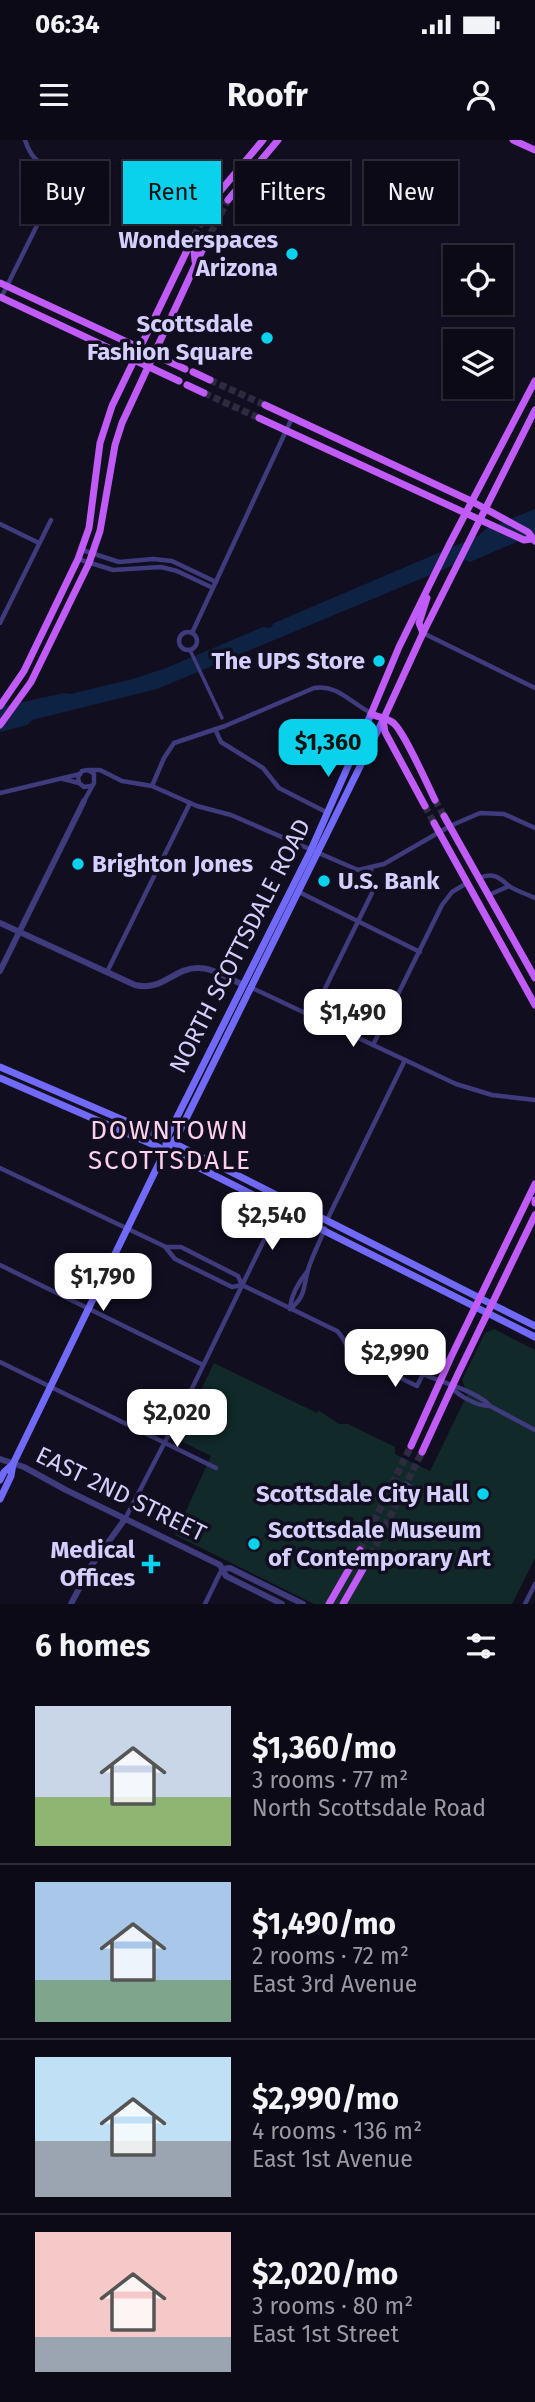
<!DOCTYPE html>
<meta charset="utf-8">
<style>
body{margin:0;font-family:"Fira Sans",sans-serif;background:#1b1825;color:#f1f3f6;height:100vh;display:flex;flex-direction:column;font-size:26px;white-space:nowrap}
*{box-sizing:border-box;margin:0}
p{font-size:23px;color:#9a9aa2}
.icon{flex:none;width:38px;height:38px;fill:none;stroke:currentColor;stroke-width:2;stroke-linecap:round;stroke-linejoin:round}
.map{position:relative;height:1464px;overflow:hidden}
.panel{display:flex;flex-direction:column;background:#0d0a18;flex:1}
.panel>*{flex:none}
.guide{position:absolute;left:21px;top:21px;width:494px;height:63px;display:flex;gap:14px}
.tools{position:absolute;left:443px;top:105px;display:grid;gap:14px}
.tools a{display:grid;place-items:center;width:70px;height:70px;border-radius:0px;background:#0d0a18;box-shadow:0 2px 5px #0004,0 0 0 2px #2d2b37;font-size:35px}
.price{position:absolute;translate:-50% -60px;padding:0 16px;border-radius:14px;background:#fff;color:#222;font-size:23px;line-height:46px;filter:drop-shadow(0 2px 4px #0008)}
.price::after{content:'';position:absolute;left:50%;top:42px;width:21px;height:16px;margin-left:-10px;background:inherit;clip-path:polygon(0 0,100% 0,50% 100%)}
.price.current{background:#0bd2ec;color:#111}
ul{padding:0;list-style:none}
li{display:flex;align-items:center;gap:21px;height:175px;padding:0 35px}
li+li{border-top:2px solid #2d2b37}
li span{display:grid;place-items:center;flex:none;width:196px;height:140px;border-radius:0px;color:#555}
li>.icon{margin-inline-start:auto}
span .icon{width:84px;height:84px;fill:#fffc;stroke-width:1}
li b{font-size:30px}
h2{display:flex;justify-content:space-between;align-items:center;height:84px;padding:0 35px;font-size:30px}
.pill{padding:0 24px;border-radius:0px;background:#0d0a18;box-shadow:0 2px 5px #0004,0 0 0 2px #2d2b37;font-size:24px;line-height:63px}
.pill.current{background:#0bd2ec;color:#111}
.status{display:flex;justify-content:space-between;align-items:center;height:49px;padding:0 35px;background:#0d0a18;direction:ltr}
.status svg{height:19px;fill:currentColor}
header{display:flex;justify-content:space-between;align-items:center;height:91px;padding:0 35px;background:#0d0a18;font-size:32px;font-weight:700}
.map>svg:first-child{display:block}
.green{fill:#112929}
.water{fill:#0e2243}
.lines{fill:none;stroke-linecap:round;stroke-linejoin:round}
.primary-tunnel{stroke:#2e2b41;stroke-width:7;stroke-dasharray:7 3.5;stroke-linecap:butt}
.pedestrian{stroke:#3f3b7c;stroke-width:3.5}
.minor{stroke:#3f3b7c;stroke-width:4.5}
.tertiary{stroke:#3f3b7c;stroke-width:6}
.secondary{stroke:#716af8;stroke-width:7}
.primary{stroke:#c05bf7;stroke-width:7}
.poi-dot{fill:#0bd2ec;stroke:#110e20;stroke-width:2.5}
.labels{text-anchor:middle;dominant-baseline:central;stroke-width:7;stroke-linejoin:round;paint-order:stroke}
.poi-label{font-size:24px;font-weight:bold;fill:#d5cffd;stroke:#110e20;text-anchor:end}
.street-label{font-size:24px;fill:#d5cffd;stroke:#110e20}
.neighbourhood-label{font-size:26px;letter-spacing:2px;fill:#fdd1ec;stroke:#110e20}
</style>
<div class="status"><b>06:34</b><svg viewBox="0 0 49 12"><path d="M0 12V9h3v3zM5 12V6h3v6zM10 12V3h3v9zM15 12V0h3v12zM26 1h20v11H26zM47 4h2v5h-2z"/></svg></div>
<header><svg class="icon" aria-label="menu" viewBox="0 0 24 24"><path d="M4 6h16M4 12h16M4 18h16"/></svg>Roofr<svg class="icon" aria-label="person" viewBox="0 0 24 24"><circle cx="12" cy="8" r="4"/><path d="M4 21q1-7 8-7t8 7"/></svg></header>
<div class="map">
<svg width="535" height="1464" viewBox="0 0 535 1464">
<rect width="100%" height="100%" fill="#110e20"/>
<path class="green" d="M494,1189L535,1210V1418L512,1464H314L175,1395L211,1316L177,1299L214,1223L317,1273L318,1270L339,1284H348L393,1306L395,1307V1314L430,1331L469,1251L465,1248L462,1240L485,1193Z"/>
<path class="water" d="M535,369V394L470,422L466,420L157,549L32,580L27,585L0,592V567L64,553L70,554L133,539L166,528L263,487L270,488L274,483L478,396L487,388Z"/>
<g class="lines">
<g class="primary-tunnel">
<path d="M194,96L217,55"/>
<path d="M206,102L228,60"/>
<path d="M210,240L265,265"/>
<path d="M204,253L259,278"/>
<path d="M435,660L444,676"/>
<path d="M425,666L434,683"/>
<path d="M360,1410L411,1306"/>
<path d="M371,1415L422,1312"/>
</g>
<g class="pedestrian">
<path d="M190,510L222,578"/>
<path d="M405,1343L419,1351L426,1347"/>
</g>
<g class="minor">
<path d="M1,158L57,45V31C39,22 32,21 25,0"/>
<path d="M0,384L39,403"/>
<path d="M82,410L119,422L153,419L172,421L216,442"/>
<path d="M78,419L113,430L161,427L177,431L213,448"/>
<path d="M0,483L51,380"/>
<circle cx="188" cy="501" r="9"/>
<path d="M192,493L292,278"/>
<path d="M423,493L535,548"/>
<path d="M215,589L221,602L263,628L279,648L328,673"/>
<path d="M88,630H100L122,641L152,646L197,666L231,675L358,730L384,724L450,686L480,673L504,674L535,688"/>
<path d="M63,639L79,643L84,647L91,646"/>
<path d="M79,643L78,637L82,631L88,630L94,634V643L84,661"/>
<path d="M152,646L164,618L174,603L225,586L314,548C337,544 351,563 371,573"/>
<path d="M0,653L80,634"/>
<path d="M479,738C493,732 499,737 509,746C516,751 527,754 535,758"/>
<path d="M299,752L420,812"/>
<path d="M489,755L509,746"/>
<path d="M107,832L190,663"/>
<path d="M250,847L456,944L492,955L535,960"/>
<path d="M312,875L372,753L371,728"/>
<path d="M373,905L442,765L452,752L467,743"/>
<path d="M0,1028L166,1107H181L238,1136L242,1145"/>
<path d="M327,1080L405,920"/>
<path d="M166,1108L175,1119L232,1147L242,1145L337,1191C349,1202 348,1219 362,1226"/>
<path d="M0,1125L203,1225"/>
<path d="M290,1167C292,1153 298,1143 307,1132"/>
<path d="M290,1169C306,1156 303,1148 308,1130C312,1116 320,1102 325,1088"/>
<path d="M350,1208L375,1221L384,1230L417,1246L423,1234C440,1242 479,1252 490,1266L535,1290"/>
<path d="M0,1222L216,1328"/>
<path d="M369,1229L384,1230"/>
<path d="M451,1247C459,1256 477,1266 489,1266"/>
<path d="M125,1379L183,1267L284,1059"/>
<path d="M205,1464L222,1429"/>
<path d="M525,1464L535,1444"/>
</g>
<g class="tertiary">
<path d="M0,783L135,845C163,852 174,827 199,828C214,828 228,839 242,844"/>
<path d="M0,831L84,661"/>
<path d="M0,1319L24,1327L66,1350L216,1423L220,1425L226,1436L282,1464"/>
<path d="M222,1429L230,1428L303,1464"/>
<path d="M71,1464L91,1426L125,1379"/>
</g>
<g class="secondary">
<path d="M0,927L158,995L535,1186"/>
<path d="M0,938L154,1005L535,1197"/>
<path d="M166,1004L169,993L311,710L371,574"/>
<path d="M0,1340L4,1332L13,1324"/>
<path d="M0,1359L11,1336L13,1324L147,1048L165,1011L177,997L383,580"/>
</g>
<g class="primary">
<path d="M513,0L535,10"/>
<path d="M217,55L263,0"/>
<path d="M228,60L278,0"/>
<path d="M195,121L194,110L199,99"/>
<path d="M0,143L185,229"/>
<path d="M0,157L179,241"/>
<path d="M193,232L210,240"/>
<path d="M187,245L204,253"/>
<path d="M265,265L471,361L528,392L535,401"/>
<path d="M259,278L524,400L532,399"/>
<path d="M423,493L419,483L427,458"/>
<path d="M0,566L24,531L78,419L89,388L100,303L112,266L194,96"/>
<path d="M383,580L423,493L535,270"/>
<path d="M383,580L385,592L425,666"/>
<path d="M0,585L31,542L89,423L100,391L115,305L122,283L206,102"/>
<path d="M435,660C428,646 402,587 392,582C386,578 378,577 371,574L399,507L449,405L535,241"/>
<path d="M444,676L535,838"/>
<path d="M434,683L535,865"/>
<path d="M535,1060V1063"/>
<path d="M411,1306L451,1217L535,1044"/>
<path d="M422,1312L457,1236L535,1075"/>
<path d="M329,1464L360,1410"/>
<path d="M343,1464L371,1415"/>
</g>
</g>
<g class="poi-dot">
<circle cx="292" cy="114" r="7"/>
<circle cx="267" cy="198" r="7"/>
<circle cx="379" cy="521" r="7"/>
<circle cx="78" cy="724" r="7"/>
<circle cx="324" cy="741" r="7"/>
<circle cx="483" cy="1354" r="7"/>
<circle cx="254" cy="1404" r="7"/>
<path d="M147.5 1413.5h7v7h7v7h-7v7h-7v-7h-7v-7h7z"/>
</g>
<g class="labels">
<g class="poi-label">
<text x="278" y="100">Wonderspaces<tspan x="278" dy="28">Arizona</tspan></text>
<text x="253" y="184">Scottsdale<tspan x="253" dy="28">Fashion Square</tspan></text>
<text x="365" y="521">The UPS Store</text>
<text x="92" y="724" text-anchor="start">Brighton Jones</text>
<text x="338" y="741" text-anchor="start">U.S. Bank</text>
<text x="469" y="1354">Scottsdale City Hall</text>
<text x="268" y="1390" text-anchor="start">Scottsdale Museum<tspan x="268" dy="28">of Contemporary Art</tspan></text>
<text x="135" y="1410">Medical<tspan x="135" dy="28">Offices</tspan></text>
</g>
<g class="street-label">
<text transform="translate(240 806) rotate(-63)">NORTH SCOTTSDALE ROAD</text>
<text transform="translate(121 1354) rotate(26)">EAST 2ND STREET</text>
</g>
<g class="neighbourhood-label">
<text x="170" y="990">DOWNTOWN<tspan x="170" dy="30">SCOTTSDALE</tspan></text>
</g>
</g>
</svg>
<div class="tools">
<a><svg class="icon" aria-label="locate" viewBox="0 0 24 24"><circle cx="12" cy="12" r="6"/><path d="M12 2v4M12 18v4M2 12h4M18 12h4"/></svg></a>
<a><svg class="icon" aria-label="layers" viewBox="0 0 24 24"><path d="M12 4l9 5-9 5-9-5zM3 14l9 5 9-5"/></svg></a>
</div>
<b class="price current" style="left:328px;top:639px">$1,360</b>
<b class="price" style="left:353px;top:909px">$1,490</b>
<b class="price" style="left:272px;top:1112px">$2,540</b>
<b class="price" style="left:103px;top:1173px">$1,790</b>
<b class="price" style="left:395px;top:1249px">$2,990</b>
<b class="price" style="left:177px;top:1309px">$2,020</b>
<div class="guide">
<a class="pill">Buy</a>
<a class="pill current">Rent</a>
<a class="pill">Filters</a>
<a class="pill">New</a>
</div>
</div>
<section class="panel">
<h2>6 homes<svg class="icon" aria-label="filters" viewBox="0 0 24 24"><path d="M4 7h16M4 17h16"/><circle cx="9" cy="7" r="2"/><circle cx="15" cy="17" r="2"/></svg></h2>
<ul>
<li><span style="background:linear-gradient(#c9d6e8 65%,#8fb573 0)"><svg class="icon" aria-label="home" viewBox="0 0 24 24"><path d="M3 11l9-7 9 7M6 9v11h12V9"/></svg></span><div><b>$1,360/mo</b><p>3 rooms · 77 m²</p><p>North Scottsdale Road</p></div></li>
<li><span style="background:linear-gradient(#a9c7e8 70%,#7fa58c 0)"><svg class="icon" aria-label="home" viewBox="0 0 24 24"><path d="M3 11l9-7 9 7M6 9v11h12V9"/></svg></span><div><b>$1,490/mo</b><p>2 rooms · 72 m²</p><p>East 3rd Avenue</p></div></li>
<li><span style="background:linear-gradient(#bfe0f5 60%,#9aa5b1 0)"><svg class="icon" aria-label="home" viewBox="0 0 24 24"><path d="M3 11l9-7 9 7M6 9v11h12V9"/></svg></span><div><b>$2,990/mo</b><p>4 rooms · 136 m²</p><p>East 1st Avenue</p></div></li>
<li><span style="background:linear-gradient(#f6c9c9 75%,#9aa5b1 0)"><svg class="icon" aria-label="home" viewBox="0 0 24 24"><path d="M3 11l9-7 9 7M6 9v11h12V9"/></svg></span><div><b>$2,020/mo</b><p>3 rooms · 80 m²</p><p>East 1st Street</p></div></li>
</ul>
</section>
